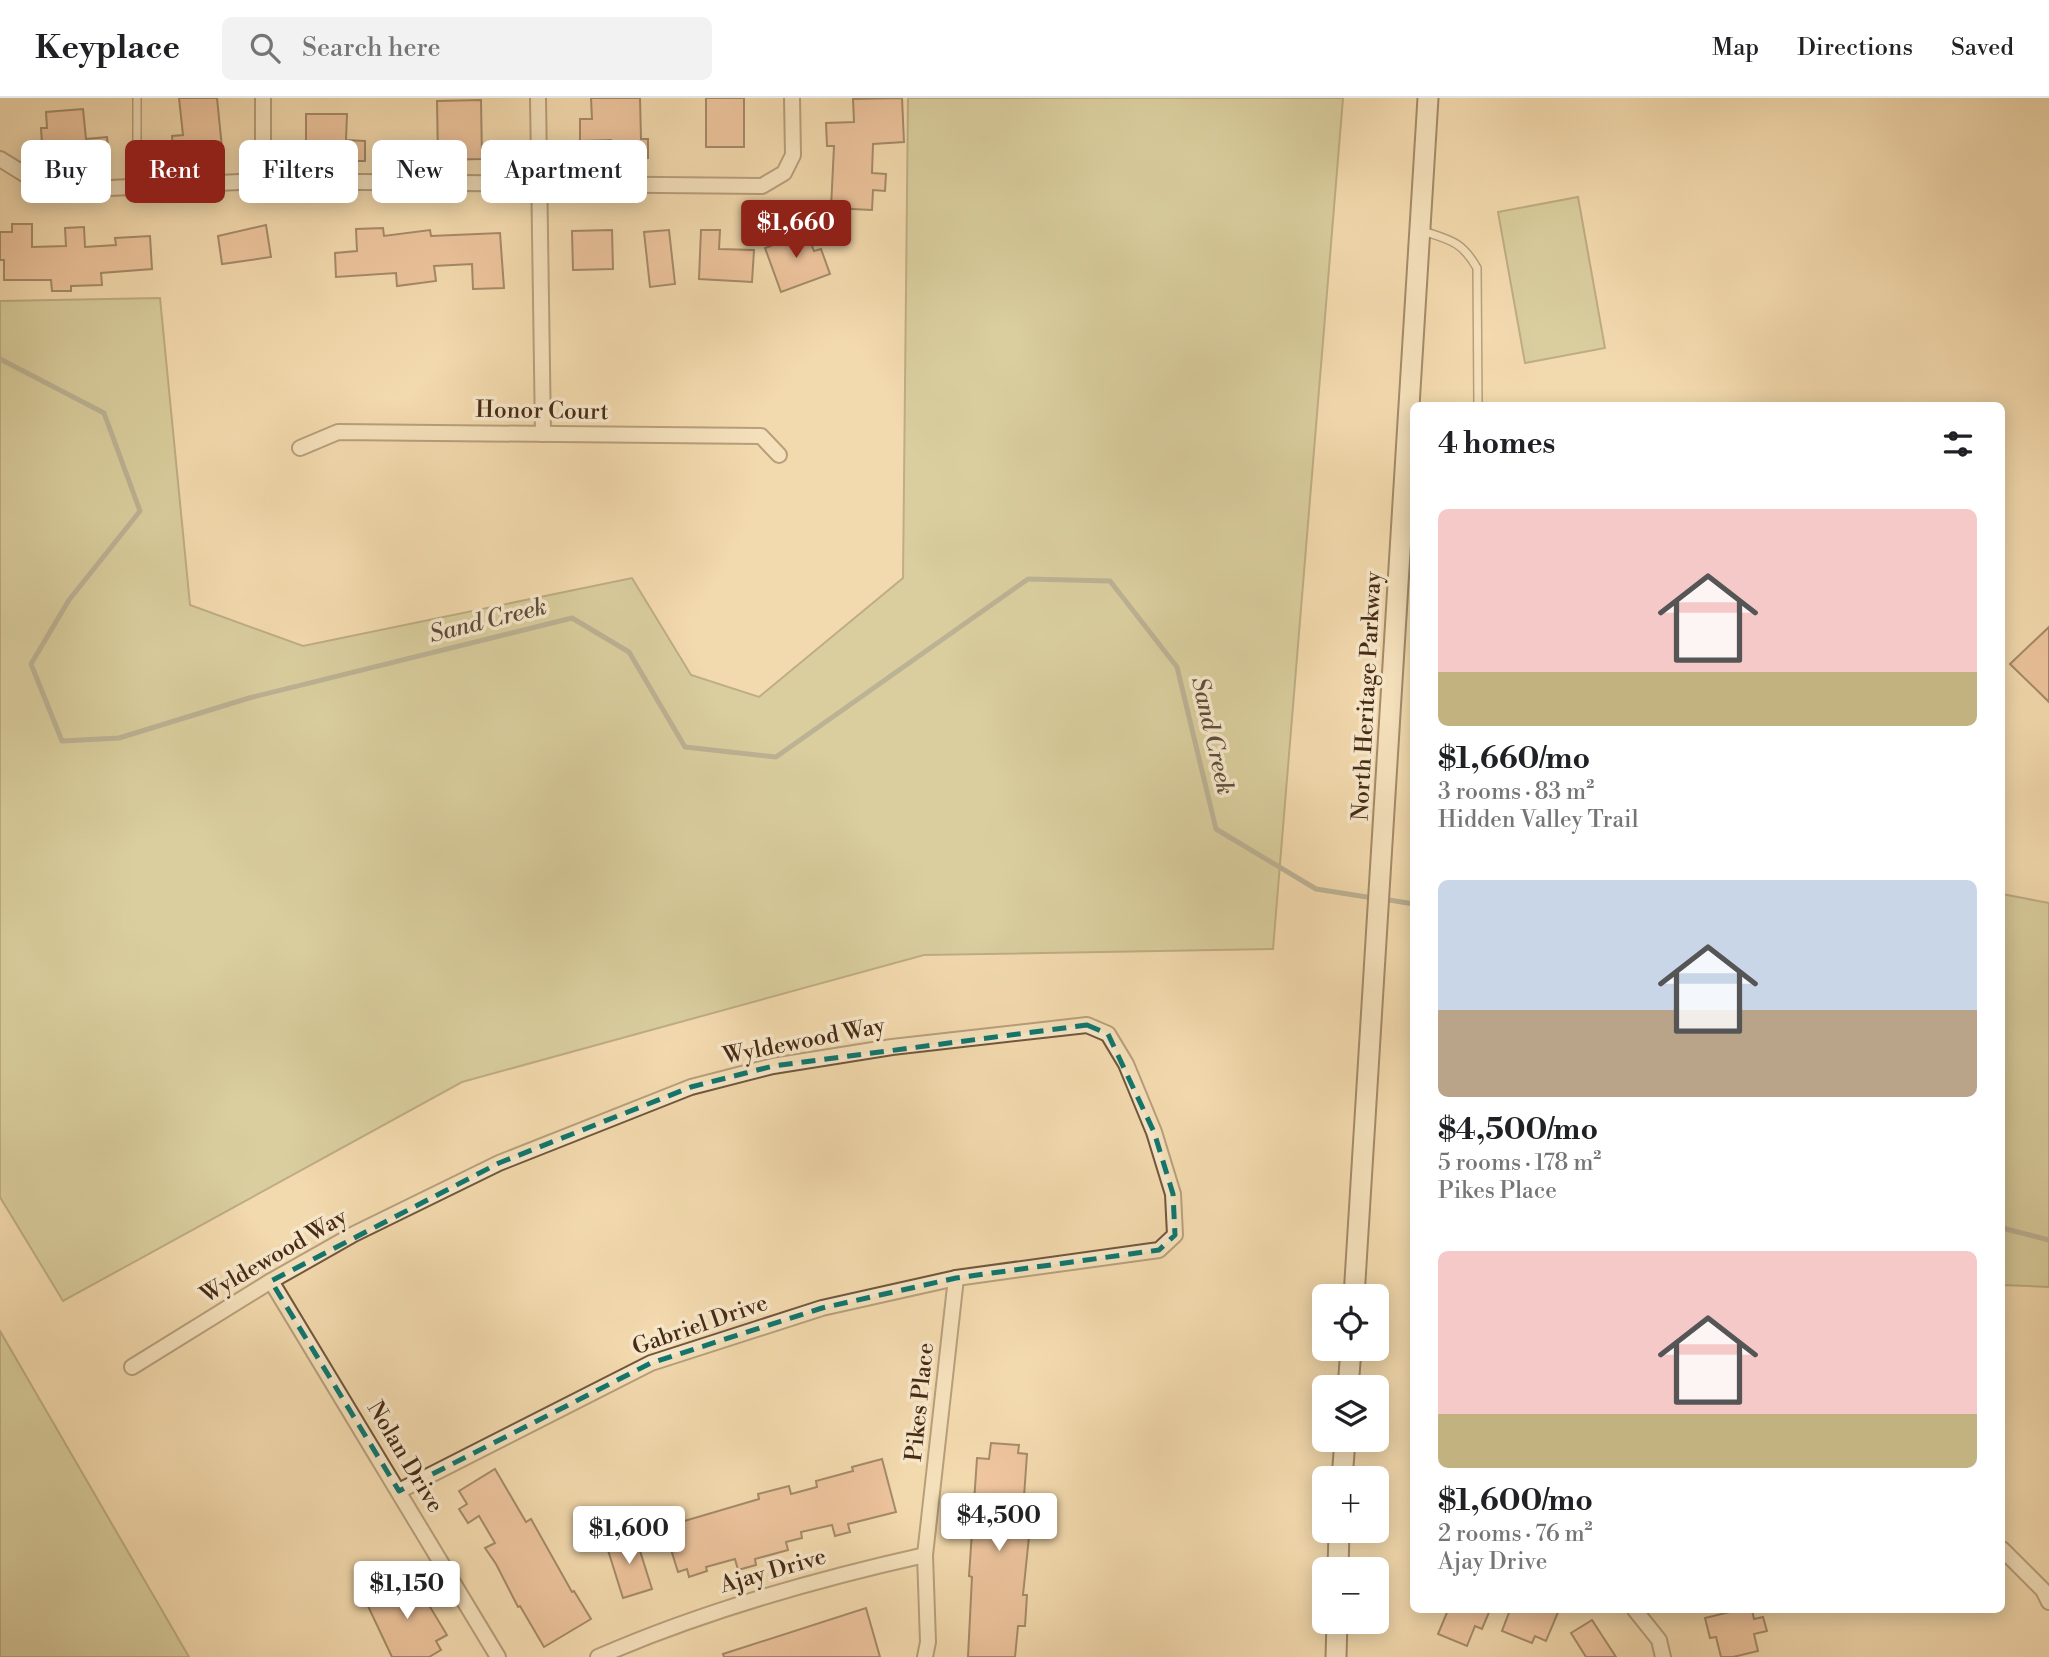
<!DOCTYPE html>
<meta charset="utf-8">
<style>
body{margin:0;font-family:"Libre Bodoni",serif;background:#f2f2f2;color:#202124;height:100vh;display:flex;flex-direction:column;font-size:26px;white-space:nowrap}
*{box-sizing:border-box;margin:0}
p{font-size:23px;color:#757577}
.icon{flex:none;width:38px;height:38px;fill:none;stroke:currentColor;stroke-width:2;stroke-linecap:round;stroke-linejoin:round}
.map{position:relative;flex:1;overflow:hidden}
.side{position:absolute;left:1410px;top:304px;width:595px;height:1211px;display:flex;flex-direction:column;background:#fff;border-radius:10px;box-shadow:0 4px 18px #0003}
.side>*{flex:none}
.top-card{position:absolute;left:21px;top:42px;width:665px;height:63px;display:flex;gap:14px}
.fabs{position:absolute;left:1312px;top:1186px;display:grid;gap:14px}
.fabs a{display:grid;place-items:center;width:77px;height:77px;border-radius:10px;background:#fff;box-shadow:0 4px 18px #0003;font-size:35px}
.price{position:absolute;translate:-50% -60px;padding:0 16px;border-radius:7px;background:#fff;color:#222;font-size:23px;line-height:46px;filter:drop-shadow(0 2px 4px #0008)}
.price::after{content:'';position:absolute;left:50%;top:42px;width:21px;height:16px;margin-left:-10px;background:inherit;clip-path:polygon(0 0,100% 0,50% 100%)}
.price.active{background:#8f2418;color:#fff}
ul{padding:0;list-style:none}
li{display:grid;align-content:center;gap:14px;height:371px;padding:0 28px}
li span{display:grid;place-items:center;height:217px;border-radius:10px;color:#555}
li>.icon{margin-inline-start:auto}
span .icon{width:126px;height:126px;fill:#fffc;stroke-width:1}
li b{font-size:30px}
h2{display:flex;justify-content:space-between;align-items:center;height:84px;padding:0 28px;font-size:30px}
.chip{padding:0 24px;border-radius:10px;background:#fff;box-shadow:0 4px 18px #0003;font-size:24px;line-height:63px}
.chip.active{background:#8f2418;color:#fff}
header{display:flex;align-items:center;gap:42px;box-sizing:border-box;height:98px;padding:0 35px;background:#fff;border-bottom:2px solid #e0e0e0}
header strong{font-size:33px}
nav{display:flex;gap:38px;margin-inline-start:auto;font-size:24px}
.search{width:490px;height:63px;background:#f2f2f2;display:flex;align-items:center;gap:18px;box-sizing:border-box;padding:0 24px;border-radius:10px;color:#757577;font-size:26px}
.map>svg:first-child{display:block}
.green{fill:#bdbf89;stroke:#827550;stroke-width:2}
.lines{fill:none;stroke-linecap:round;stroke-linejoin:round}
.stream{stroke:#7b8074;stroke-width:5}
.building{fill:#e8ab8b;stroke:#472b16;stroke-width:2}
.lane-casing{stroke:#72573c;stroke-width:10}
.street-casing{stroke:#72573c;stroke-width:18}
.secondary-casing{stroke:#472b16;stroke-width:23}
.lane{stroke:#f7e7ca;stroke-width:7}
.street{stroke:#f7e7ca;stroke-width:14}
.secondary{stroke:#f7e7ca;stroke-width:19}
.marked{fill:none;stroke:#0f766e;stroke-width:5;stroke-dasharray:14 9;stroke-linejoin:round}
.labels{text-anchor:middle;dominant-baseline:central;stroke-width:7;stroke-linejoin:round;paint-order:stroke}
.street-label{font-size:23px;fill:#472b16;stroke:#f7e7ca}
.water-label{font-size:24px;font-style:italic;fill:#5c4e3d;stroke:#f7e7ca}
</style>
<header>
<strong>Keyplace</strong>
<div class="search"><svg class="icon" aria-label="search" viewBox="0 0 24 24"><circle cx="10" cy="10" r="6"/><path d="M15 15l6 6"/></svg>Search here</div>
<nav><a>Map</a><a>Directions</a><a>Saved</a></nav>
</header>
<div class="map">
<svg width="2049" height="1559" viewBox="0 0 2049 1559">
<rect width="100%" height="100%" fill="#f3daae"/>
<filter id="stains"><feTurbulence type="fractalNoise" baseFrequency=".00286" numOctaves="4"/><feColorMatrix values="0 0 0 0 .2 0 0 0 0 .09 0 0 0 0 .02 0 0 0 .5 -.17"/></filter>
<radialGradient id="worn" r=".72"><stop offset=".6" stop-color="#630" stop-opacity="0"/><stop offset="1" stop-color="#630" stop-opacity=".3"/></radialGradient>
<g class="green">
<path d="M908,0H1343L1273,851L924,857L462,984L63,1203L0,1099V203L160,200L190,507L303,548L632,480L691,577L759,599L903,480Z"/>
<path d="M1578,99L1605,250L1525,265L1498,114Z"/>
<path d="M2002,796L2049,805V1189L2002,1187Z"/>
<path d="M0,1233L189,1559H0Z"/>
</g>
<g class="lines">
<g class="stream">
<path d="M0,261L104,315L140,413L69,502L31,566L62,643L119,640L249,600L572,520L629,554L685,649L776,659L1028,481L1110,483L1177,569L1216,731L1316,791L1373,800"/>
<path d="M1383,801L1414,806"/>
<path d="M2002,1130L2049,1142"/>
</g>
</g>
<g class="building">
<path d="M179,0H217L222,50L201,52V58L174,61L172,38L183,37Z"/>
<path d="M591,0H640L641,41H648V60H612L611,42L580,43V21H592Z"/>
<rect x="706" y="0" width="38" height="49"/>
<path d="M902,0L904,44L873,46L872,75L886,76L885,93L873,92L872,112L831,110L834,48H827L826,25L854,24L853,1Z"/>
<path d="M481,2L482,61L438,62L437,3Z"/>
<path d="M83,11L86,41L107,39L109,57L43,62L41,30H47L46,14Z"/>
<path d="M306,16H347L346,42L365,43V63H306Z"/>
<path d="M803,125L814,153L821,151L830,176L781,194L765,150L787,142L784,132Z"/>
<path d="M12,126H32V149L66,148L65,130L84,129L85,149L116,147L115,140L150,138L152,171L101,175L102,187L71,188V193H52L51,182H4V162H0V134H12Z"/>
<path d="M266,127L271,159L222,166L218,138Z"/>
<path d="M383,130L384,138L430,132L431,138L500,135L504,190L473,191L472,166L434,168L436,183L397,188L396,175L336,179L335,155L357,153L356,131Z"/>
<path d="M612,132L613,171L573,172L572,133Z"/>
<path d="M669,132L675,186L650,189L644,134Z"/>
<path d="M701,132H720L719,151L754,152L752,184L699,181Z"/>
<path d="M2049,529V604L2010,566Z"/>
<path d="M991,1345L1019,1347L1018,1355L1027,1356L1024,1399L1033,1400L1023,1497H1027L1025,1528H1018L1015,1559H968L972,1479L969,1478L977,1360L989,1361Z"/>
<path d="M882,1361L896,1414L848,1426L850,1434L835,1438L832,1427L801,1434L802,1440L786,1444L788,1452L755,1461L756,1467L738,1472L735,1461L706,1469L707,1473L689,1479L687,1471L678,1474L664,1429L759,1401L758,1396L789,1388L791,1396L817,1389L816,1383L853,1373L852,1369Z"/>
<path d="M495,1371L526,1424L531,1421L572,1494L574,1493L591,1521L544,1549L520,1508L518,1509L496,1466L485,1450L495,1445L479,1418L468,1425L459,1411L467,1406L459,1393Z"/>
<path d="M635,1437L652,1491L623,1500L606,1446Z"/>
<path d="M412,1479L447,1537L436,1543L441,1552L429,1559H392L366,1504Z"/>
<path d="M866,1510L880,1559H724L723,1556Z"/>
<path d="M1448,1512H1490L1482,1531L1475,1528L1467,1548L1438,1536Z"/>
<path d="M1510,1512H1559L1546,1543L1535,1538L1532,1545L1502,1533Z"/>
<path d="M1738,1512H1752L1754,1521L1763,1519L1767,1533L1754,1536L1758,1553L1733,1559H1721L1716,1539L1710,1540L1705,1520Z"/>
<path d="M1592,1522L1616,1559H1586L1571,1535Z"/>
</g>
<g class="lines">
<defs>
<g id="lane">
<path d="M137,0V88"/>
<path d="M1420,132C1449,142 1461,142 1477,170L1478,308"/>
</g>
<g id="street">
<path d="M263,0V83"/>
<path d="M538,0L543,336"/>
<path d="M0,61L26,77L66,92L263,83L762,88L784,75L793,57L792,0"/>
<path d="M300,350L338,334L761,338L779,357"/>
<path d="M271,1183L498,1559"/>
<path d="M132,1269L271,1183L354,1136L499,1065L691,989L773,968L892,949L1087,927L1108,936L1126,966L1154,1034L1173,1096L1175,1137L1159,1152L956,1180L822,1210L651,1265L399,1393"/>
<path d="M2002,1451L2043,1492L2049,1504"/>
<path d="M1635,1512L1659,1542L1663,1559"/>
<path d="M598,1559C703,1513 813,1482 925,1457"/>
<path d="M925,1559L928,1544L925,1457L956,1180"/>
</g>
<g id="secondary">
<path d="M1354,1199L1428,0"/>
<path d="M1348,1290L1351,1251"/>
<path d="M1342,1381L1345,1342"/>
<path d="M1338,1472L1339,1433"/>
<path d="M1336,1559L1337,1524"/>
</g>
</defs>
<use href="#lane" class="lane-casing"/>
<use href="#street" class="street-casing"/>
<use href="#secondary" class="secondary-casing"/>
<use href="#lane" class="lane"/>
<use href="#street" class="street"/>
<use href="#secondary" class="secondary"/>
</g>
<path d="M0 0H2049V1559H0ZM1087,927L1108,936L1154,1034L1173,1096L1175,1137L1159,1152L956,1180L822,1210L651,1265L399,1393L271,1183L499,1065L691,989L773,968Z" fill="#f3daae" fill-opacity=".55" fill-rule="evenodd"/>
<path class="marked" d="M1087,927L1108,936L1154,1034L1173,1096L1175,1137L1159,1152L956,1180L822,1210L651,1265L399,1393L271,1183L499,1065L691,989L773,968Z"/>
<g class="labels">
<g class="street-label">
<text transform="translate(542 313) rotate(1)">Honor Court</text>
<text transform="translate(1367 598) rotate(-87)">North Heritage Parkway</text>
<text transform="translate(804 943) rotate(-11)">Wyldewood Way</text>
<text transform="translate(274 1158) rotate(-30)">Wyldewood Way</text>
<text transform="translate(700 1227) rotate(-19)">Gabriel Drive</text>
<text transform="translate(920 1304) rotate(-84)">Pikes Place</text>
<text transform="translate(405 1359) rotate(59)">Nolan Drive</text>
<text transform="translate(773 1473) rotate(-16)">Ajay Drive</text>
</g>
<g class="water-label">
<text transform="translate(488 523) rotate(-14)">Sand Creek</text>
<text transform="translate(1212 638) rotate(77)">Sand Creek</text>
</g>
</g>
<rect width="100%" height="100%" filter="url(#stains)"/>
<rect width="100%" height="100%" fill="url(#worn)"/>
</svg>
<div class="fabs">
<a><svg class="icon" aria-label="locate" viewBox="0 0 24 24"><circle cx="12" cy="12" r="6"/><path d="M12 2v4M12 18v4M2 12h4M18 12h4"/></svg></a>
<a><svg class="icon" aria-label="layers" viewBox="0 0 24 24"><path d="M12 4l9 5-9 5-9-5zM3 14l9 5 9-5"/></svg></a>
<a>+</a>
<a>−</a>
</div>
<b class="price active" style="left:796px;top:162px">$1,660</b>
<b class="price" style="left:999px;top:1455px">$4,500</b>
<b class="price" style="left:629px;top:1468px">$1,600</b>
<b class="price" style="left:407px;top:1523px">$1,150</b>
<div class="top-card">
<a class="chip">Buy</a>
<a class="chip active">Rent</a>
<a class="chip">Filters</a>
<a class="chip">New</a>
<a class="chip">Apartment</a>
</div>
<section class="side">
<h2>4 homes<svg class="icon" aria-label="filters" viewBox="0 0 24 24"><path d="M4 7h16M4 17h16"/><circle cx="9" cy="7" r="2"/><circle cx="15" cy="17" r="2"/></svg></h2>
<ul>
<li><span style="background:linear-gradient(#f6c9c9 75%,#c2b280 0)"><svg class="icon" aria-label="home" viewBox="0 0 24 24"><path d="M3 11l9-7 9 7M6 9v11h12V9"/></svg></span><div><b>$1,660/mo</b><p>3 rooms · 83 m²</p><p>Hidden Valley Trail</p></div></li>
<li><span style="background:linear-gradient(#c9d6e8 60%,#b9a48a 0)"><svg class="icon" aria-label="home" viewBox="0 0 24 24"><path d="M3 11l9-7 9 7M6 9v11h12V9"/></svg></span><div><b>$4,500/mo</b><p>5 rooms · 178 m²</p><p>Pikes Place</p></div></li>
<li><span style="background:linear-gradient(#f6c9c9 75%,#c2b280 0)"><svg class="icon" aria-label="home" viewBox="0 0 24 24"><path d="M3 11l9-7 9 7M6 9v11h12V9"/></svg></span><div><b>$1,600/mo</b><p>2 rooms · 76 m²</p><p>Ajay Drive</p></div></li>
</ul>
</section>
</div>
